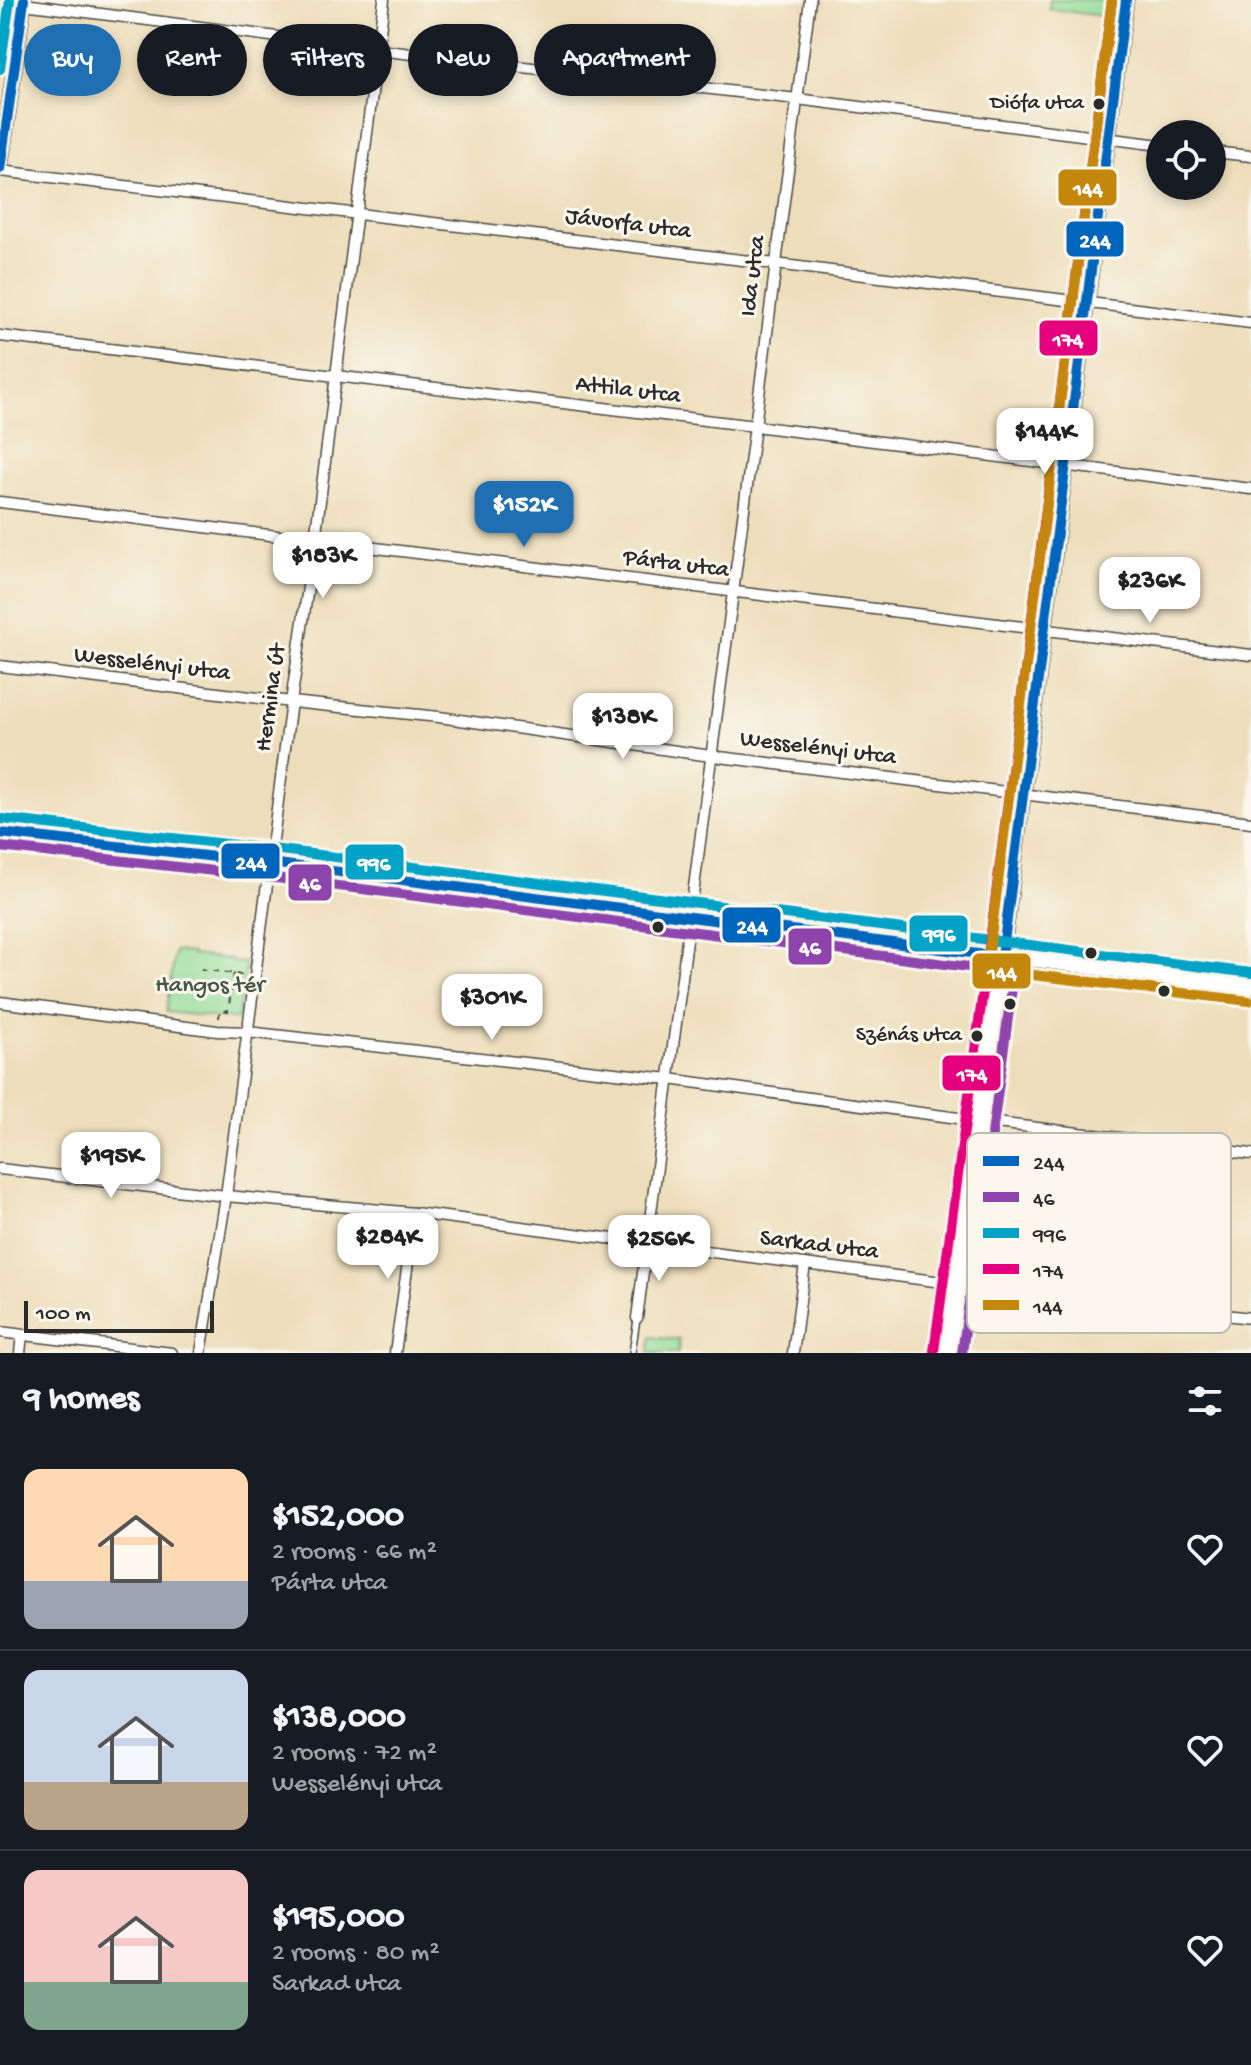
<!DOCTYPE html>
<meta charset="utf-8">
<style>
body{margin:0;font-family:"Gochi Hand",sans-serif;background:#242831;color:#f1f3f6;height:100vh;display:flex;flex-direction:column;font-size:30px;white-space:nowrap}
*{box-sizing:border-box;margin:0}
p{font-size:26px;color:#9ea1a6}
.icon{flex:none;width:44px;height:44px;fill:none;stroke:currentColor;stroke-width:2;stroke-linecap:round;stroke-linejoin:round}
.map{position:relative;height:1353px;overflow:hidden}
.drawer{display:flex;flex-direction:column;background:#171b24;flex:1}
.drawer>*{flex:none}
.guide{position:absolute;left:24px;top:24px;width:800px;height:72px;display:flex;gap:16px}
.buttons{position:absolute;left:1146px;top:120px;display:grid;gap:16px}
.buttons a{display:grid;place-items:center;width:80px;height:80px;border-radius:50%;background:#171b24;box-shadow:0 4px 12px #0003;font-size:40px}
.scale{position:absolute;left:24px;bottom:20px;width:190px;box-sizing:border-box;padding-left:8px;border:4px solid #2b2b2b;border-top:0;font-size:22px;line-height:28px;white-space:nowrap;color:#2b2b2b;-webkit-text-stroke:6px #fbf7ec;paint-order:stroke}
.price{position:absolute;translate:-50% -68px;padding:0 18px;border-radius:16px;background:#fff;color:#222;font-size:26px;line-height:52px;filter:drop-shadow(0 2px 4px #0008)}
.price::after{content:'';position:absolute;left:50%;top:48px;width:24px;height:18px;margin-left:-12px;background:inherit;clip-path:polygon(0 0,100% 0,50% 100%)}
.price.active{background:#1f6fb2;color:#fff}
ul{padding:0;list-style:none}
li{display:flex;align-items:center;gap:24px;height:200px;padding:0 24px}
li+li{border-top:2px solid #363941}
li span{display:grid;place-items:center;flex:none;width:224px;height:160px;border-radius:16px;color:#555}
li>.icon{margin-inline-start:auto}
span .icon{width:96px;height:96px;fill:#fffc;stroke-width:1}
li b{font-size:34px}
h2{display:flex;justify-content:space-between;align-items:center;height:96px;padding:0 24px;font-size:34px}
.pill{padding:0 28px;border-radius:36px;background:#171b24;box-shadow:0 4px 12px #0003;font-size:28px;line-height:72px}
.pill.active{background:#1f6fb2;color:#fff}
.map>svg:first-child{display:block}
.green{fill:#92dc97;stroke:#5e8461;stroke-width:2}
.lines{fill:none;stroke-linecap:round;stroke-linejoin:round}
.lane-casing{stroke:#484640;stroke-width:8}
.street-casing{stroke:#484640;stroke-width:13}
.secondary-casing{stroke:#484640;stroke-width:17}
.path{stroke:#484640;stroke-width:2;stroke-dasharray:6 6;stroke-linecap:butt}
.lane{stroke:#fff;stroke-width:5}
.street{stroke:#fff;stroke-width:10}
.secondary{stroke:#fff;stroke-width:14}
.bus-1-casing{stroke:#fbf7ec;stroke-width:16}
.bus-2-casing{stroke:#fbf7ec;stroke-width:16}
.bus-3-casing{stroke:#fbf7ec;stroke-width:16}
.bus-4-casing{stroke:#fbf7ec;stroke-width:16}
.bus-5-casing{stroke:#fbf7ec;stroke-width:16}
.bus-1{stroke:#0065bd;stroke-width:10}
.bus-2{stroke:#8e44ad;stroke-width:10}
.bus-3{stroke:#02a3c6;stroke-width:10}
.bus-4{stroke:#e5007d;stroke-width:10}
.bus-5{stroke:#c4870b;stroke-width:10}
.bus-dot{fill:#2b2b2b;stroke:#fbf7ec;stroke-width:3}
.labels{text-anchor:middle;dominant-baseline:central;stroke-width:6;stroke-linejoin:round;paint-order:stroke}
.bus-label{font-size:22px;fill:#2b2b2b;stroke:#fbf7ec;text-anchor:end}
.street-label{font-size:24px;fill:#2b2b2b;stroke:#fbf7ec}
.park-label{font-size:24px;fill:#455746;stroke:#fbf7ec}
.key{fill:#fbf7ec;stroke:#bdbab2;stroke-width:2}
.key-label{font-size:22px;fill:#2b2b2b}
.line-badge{stroke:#fbf7ec;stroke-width:3}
.badge-label{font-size:22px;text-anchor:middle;font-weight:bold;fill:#fff}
</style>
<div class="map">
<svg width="1251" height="1353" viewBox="0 0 1251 1353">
<rect width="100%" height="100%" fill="#fbf7ec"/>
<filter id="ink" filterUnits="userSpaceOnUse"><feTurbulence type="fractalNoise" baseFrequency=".0125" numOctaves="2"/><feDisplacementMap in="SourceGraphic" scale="16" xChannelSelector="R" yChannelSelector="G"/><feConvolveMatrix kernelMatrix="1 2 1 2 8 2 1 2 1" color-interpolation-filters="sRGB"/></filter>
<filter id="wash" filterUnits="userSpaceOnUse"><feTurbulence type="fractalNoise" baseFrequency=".006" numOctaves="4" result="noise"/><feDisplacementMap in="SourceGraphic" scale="32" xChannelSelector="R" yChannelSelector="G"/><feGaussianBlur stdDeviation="1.8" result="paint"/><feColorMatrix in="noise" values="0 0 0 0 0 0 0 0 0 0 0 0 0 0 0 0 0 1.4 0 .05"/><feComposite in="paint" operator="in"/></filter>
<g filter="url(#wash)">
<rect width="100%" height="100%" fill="#edddba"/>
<g class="green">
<path d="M1050,0H1118L1115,18L1049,9Z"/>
<path d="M175,951L192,953V955L231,959V962L246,963L237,1020L166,1012Z"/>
<path d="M651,1337L679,1340L678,1353H649Z"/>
</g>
</g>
<g filter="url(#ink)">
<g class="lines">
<defs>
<path id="lane" d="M632,1353L637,1319"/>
<g id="street">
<path d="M24,4L378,50L797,99L1160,145"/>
<path d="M1212,152L1251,156"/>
<path d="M0,171L775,264L1251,323"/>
<path d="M0,336L755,426L1251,489"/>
<path d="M0,502L1251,655"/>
<path d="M0,666L291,702L439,717L711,756L1251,822"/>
<path d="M0,1002L217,1031L247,1032L669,1079L988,1122L1251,1154"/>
<path d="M0,1169L226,1196L415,1213L950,1283L1251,1318"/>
<path d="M637,1318L755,426L810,0"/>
<path d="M0,1332L172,1353"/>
<path d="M20,1353L22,1335"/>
<path d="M201,1353L226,1196L291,702L315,540L384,0"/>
<path d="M395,1353L415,1213"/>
<path d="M793,1353L805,1264"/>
</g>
<g id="secondary">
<path d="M0,169L24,0"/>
<path d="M0,833L270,863L1251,987"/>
<path d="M948,1353L1004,942L1126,0"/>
</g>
</defs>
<use href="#lane" class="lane-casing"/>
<use href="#street" class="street-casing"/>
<use href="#secondary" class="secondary-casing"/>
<g class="path">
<path d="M201,969L242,975"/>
<path d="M219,1018L220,1010L228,1011L234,973"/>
</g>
<use href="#lane" class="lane"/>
<use href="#street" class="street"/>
<use href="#secondary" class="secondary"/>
<defs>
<g id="bus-1">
<path d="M0,169L24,0"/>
<path d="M0,833L270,863L1002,957"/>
<path d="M1002,957L1126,0"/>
</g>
<g id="bus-2">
<path d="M0,847L268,877L1000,971"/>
<path d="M962,1353L1016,959"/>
</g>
<g id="bus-3">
<path d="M0,69L10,0"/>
<path d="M2,819L272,849L1251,973"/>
</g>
<path id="bus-4" d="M934,1351L990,940L1112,0"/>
<path id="bus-5" d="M1112,0L988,959L992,967L1000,971L1249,1001"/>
</defs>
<use href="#bus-1" class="bus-1-casing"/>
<use href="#bus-2" class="bus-2-casing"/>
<use href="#bus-3" class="bus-3-casing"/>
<use href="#bus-4" class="bus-4-casing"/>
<use href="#bus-5" class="bus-5-casing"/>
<use href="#bus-1" class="bus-1"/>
<use href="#bus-2" class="bus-2"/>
<use href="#bus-3" class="bus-3"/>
<use href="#bus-4" class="bus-4"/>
<use href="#bus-5" class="bus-5"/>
</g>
</g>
<g class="bus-dot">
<circle cx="1099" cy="104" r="7"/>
<circle cx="658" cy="927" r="7"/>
<circle cx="1091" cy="953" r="7"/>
<circle cx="1164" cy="991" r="7"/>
<circle cx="1010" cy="1004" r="7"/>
<circle cx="977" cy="1036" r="7"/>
</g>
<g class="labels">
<g class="bus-label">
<text x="1084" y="104">Diófa utca</text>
<text x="962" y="1036">Szénás utca</text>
</g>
<g class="street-label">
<text transform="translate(628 225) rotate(7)">Jávorfa utca</text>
<text transform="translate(754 276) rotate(-83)">Ida utca</text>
<text transform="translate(628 391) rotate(7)">Attila utca</text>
<text transform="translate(676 565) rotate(7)">Párta utca</text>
<text transform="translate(152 665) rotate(7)">Wesselényi utca</text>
<text transform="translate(272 698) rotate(-82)">Hermina út</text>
<text transform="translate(818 749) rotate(7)">Wesselényi utca</text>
<text transform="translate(819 1246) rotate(7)">Sarkad utca</text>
</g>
<g class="park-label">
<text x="210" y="986">Hangos tér</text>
</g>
</g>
<rect x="967" y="1133" width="264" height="200" rx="12" class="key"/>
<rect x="983" y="1156" width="36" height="10" fill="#0065bd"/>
<rect x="983" y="1192" width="36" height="10" fill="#8e44ad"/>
<rect x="983" y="1228" width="36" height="10" fill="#02a3c6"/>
<rect x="983" y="1264" width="36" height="10" fill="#e5007d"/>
<rect x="983" y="1300" width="36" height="10" fill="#c4870b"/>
<g class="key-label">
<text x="1033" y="1169">244</text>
<text x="1033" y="1205">46</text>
<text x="1033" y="1241">996</text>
<text x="1033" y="1277">174</text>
<text x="1033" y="1313">144</text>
</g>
<g class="line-badge">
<rect x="1057" y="168" width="61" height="39" rx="8" fill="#c4870b"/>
<rect x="1065" y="220" width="60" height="38" rx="8" fill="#0065bd"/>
<rect x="1038" y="319" width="61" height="38" rx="8" fill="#e5007d"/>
<rect x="220" y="842" width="61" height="38" rx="8" fill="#0065bd"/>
<rect x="344" y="843" width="61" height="38" rx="8" fill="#02a3c6"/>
<rect x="287" y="863" width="46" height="39" rx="8" fill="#8e44ad"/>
<rect x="721" y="906" width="61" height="38" rx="8" fill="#0065bd"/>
<rect x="908" y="914" width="61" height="39" rx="8" fill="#02a3c6"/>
<rect x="787" y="927" width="46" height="39" rx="8" fill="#8e44ad"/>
<rect x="971" y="952" width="61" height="38" rx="8" fill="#c4870b"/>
<rect x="941" y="1054" width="61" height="38" rx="8" fill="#e5007d"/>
</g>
<g class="badge-label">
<text x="1088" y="195">144</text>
<text x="1095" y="247">244</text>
<text x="1068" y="346">174</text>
<text x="251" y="869">244</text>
<text x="374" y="870">996</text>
<text x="310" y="890">46</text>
<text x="752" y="933">244</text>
<text x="939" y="941">996</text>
<text x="810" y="954">46</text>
<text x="1002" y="979">144</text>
<text x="972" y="1081">174</text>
</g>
</svg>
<div class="buttons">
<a><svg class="icon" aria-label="locate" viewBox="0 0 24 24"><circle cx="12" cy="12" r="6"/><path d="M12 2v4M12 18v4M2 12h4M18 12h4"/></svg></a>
</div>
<div class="scale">100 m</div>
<b class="price" style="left:1045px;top:476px">$144K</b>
<b class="price active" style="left:524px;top:549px">$152K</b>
<b class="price" style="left:323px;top:600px">$183K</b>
<b class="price" style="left:1150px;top:625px">$236K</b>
<b class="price" style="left:623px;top:761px">$138K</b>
<b class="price" style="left:492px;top:1042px">$301K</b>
<b class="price" style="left:111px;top:1200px">$195K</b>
<b class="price" style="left:388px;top:1281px">$284K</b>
<b class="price" style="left:659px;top:1283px">$256K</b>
<div class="guide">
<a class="pill active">Buy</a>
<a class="pill">Rent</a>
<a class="pill">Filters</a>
<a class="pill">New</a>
<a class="pill">Apartment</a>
</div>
</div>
<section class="drawer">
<h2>9 homes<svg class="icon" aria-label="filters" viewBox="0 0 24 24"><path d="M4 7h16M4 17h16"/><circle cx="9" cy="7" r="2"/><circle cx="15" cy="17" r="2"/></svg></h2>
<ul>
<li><span style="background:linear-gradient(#ffd9b3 70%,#9aa5b1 0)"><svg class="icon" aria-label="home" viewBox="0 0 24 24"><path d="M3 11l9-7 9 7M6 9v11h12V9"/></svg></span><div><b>$152,000</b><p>2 rooms · 66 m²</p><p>Párta utca</p></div><svg class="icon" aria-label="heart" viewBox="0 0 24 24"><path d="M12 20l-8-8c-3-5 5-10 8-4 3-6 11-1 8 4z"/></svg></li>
<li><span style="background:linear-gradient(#c9d6e8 70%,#b9a48a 0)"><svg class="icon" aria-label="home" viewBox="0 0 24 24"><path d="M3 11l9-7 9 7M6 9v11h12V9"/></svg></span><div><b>$138,000</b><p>2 rooms · 72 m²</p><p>Wesselényi utca</p></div><svg class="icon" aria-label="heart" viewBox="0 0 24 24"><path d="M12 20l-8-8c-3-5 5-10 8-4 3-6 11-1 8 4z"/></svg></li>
<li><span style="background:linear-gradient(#f6c9c9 70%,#7fa58c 0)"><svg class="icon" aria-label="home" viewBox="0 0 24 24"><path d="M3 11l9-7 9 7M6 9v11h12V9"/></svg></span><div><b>$195,000</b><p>2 rooms · 80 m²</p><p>Sarkad utca</p></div><svg class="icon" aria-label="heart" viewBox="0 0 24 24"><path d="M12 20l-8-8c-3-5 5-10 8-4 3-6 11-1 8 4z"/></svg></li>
</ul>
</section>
